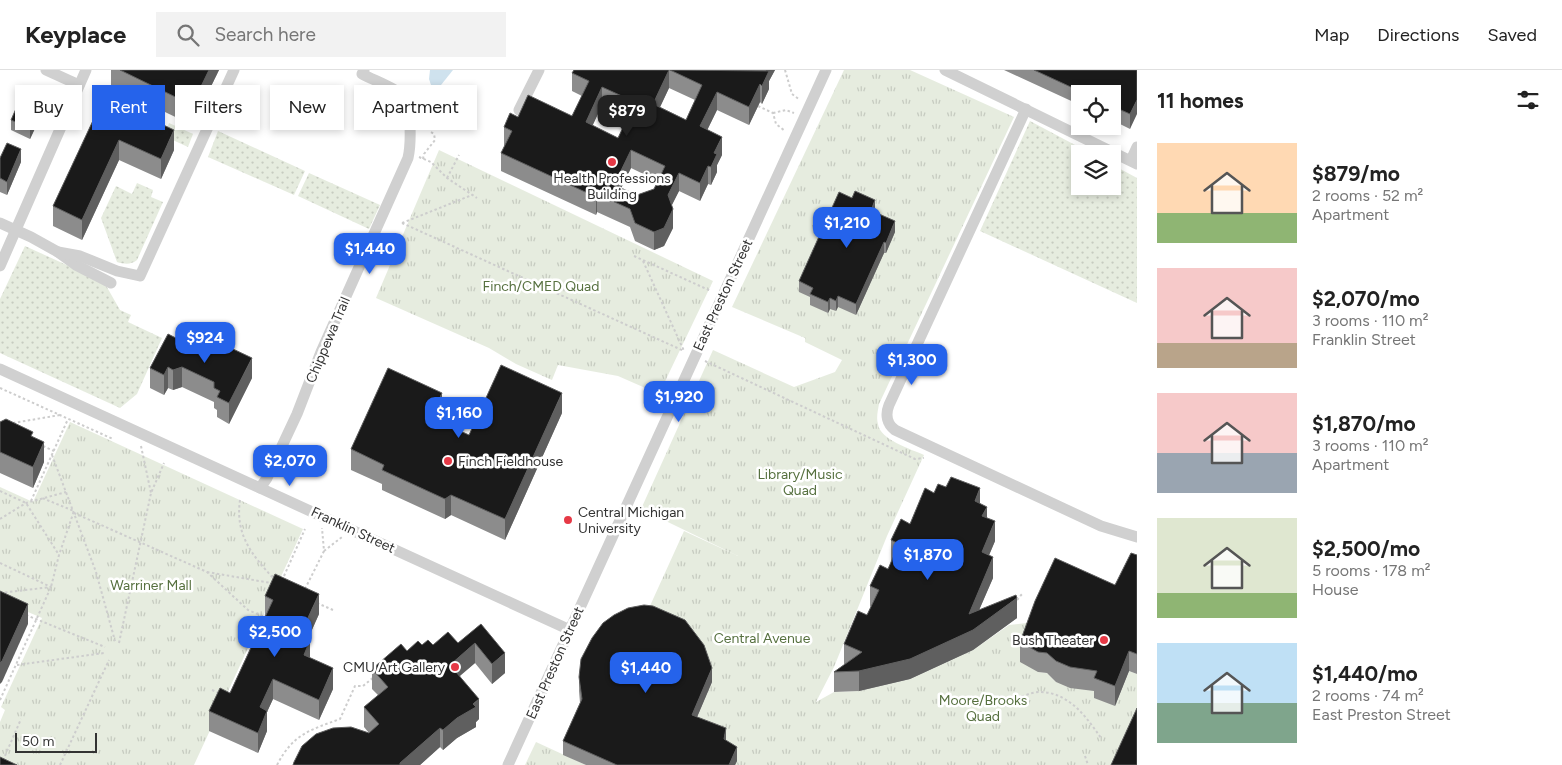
<!DOCTYPE html>
<meta charset="utf-8">
<style>
body{margin:0;font-family:Figtree,sans-serif;background:#f2f2f2;color:#222;height:100vh;display:flex;flex-direction:column;font-size:19px;white-space:nowrap}
*{box-sizing:border-box;margin:0}
p{font-size:16px;color:#767676}
.icon{flex:none;width:28px;height:28px;fill:none;stroke:currentColor;stroke-width:2;stroke-linecap:round;stroke-linejoin:round}
.map{position:relative;flex:1;overflow:hidden}
.side{display:flex;flex-direction:column;background:#fff;width:425px}
.side>*{flex:none}
.hud{position:absolute;left:15px;top:15px;width:475px;height:45px;display:flex;gap:10px}
.tools{position:absolute;left:1071px;top:15px;display:grid;gap:10px}
.tools a{display:grid;place-items:center;width:50px;height:50px;border-radius:0px;background:#fff;box-shadow:0 2px 8px #0003;font-size:25px}
.scale{position:absolute;left:15px;bottom:12px;width:82px;box-sizing:border-box;padding-left:5px;border:2px solid #333;border-top:0;font-size:14px;line-height:18px;white-space:nowrap;color:#333;-webkit-text-stroke:4px #fff;paint-order:stroke}
.price{position:absolute;translate:-50% -42px;padding:0 11px;border-radius:10px;background:#2563eb;color:#fff;font-size:16px;line-height:32px;filter:drop-shadow(0 1px 2px #0008)}
.price::after{content:'';position:absolute;left:50%;top:30px;width:15px;height:11px;margin-left:-8px;background:inherit;clip-path:polygon(0 0,100% 0,50% 100%)}
.price.selected{background:#222;color:#fff}
ul{padding:0;list-style:none}
li{display:flex;align-items:center;gap:15px;height:125px;padding:0 20px}
li span{display:grid;place-items:center;flex:none;width:140px;height:100px;border-radius:0px;color:#555}
li>.icon{margin-inline-start:auto}
span .icon{width:60px;height:60px;fill:#fffc;stroke-width:1}
li b{font-size:21px}
h2{display:flex;justify-content:space-between;align-items:center;height:60px;padding:0 20px;font-size:21px}
.pill{padding:0 18px;border-radius:0px;background:#fff;box-shadow:0 2px 8px #0003;font-size:18px;line-height:45px}
.pill.selected{background:#2563eb;color:#fff}
header{display:flex;align-items:center;gap:30px;box-sizing:border-box;height:70px;padding:0 25px;background:#fff;border-bottom:1px solid #e0e0e0}
header strong{font-size:24px}
nav{display:flex;gap:28px;margin-inline-start:auto;font-size:18px}
.search{width:350px;height:45px;background:#f2f2f2;display:flex;align-items:center;gap:12px;box-sizing:border-box;padding:0 18px;border-radius:0px;color:#767676;font-size:19px}
main{display:flex;flex:1;min-height:0}
.map>svg:first-child{display:block}
.grass{fill:url(#grass-dots)}
.park{fill:url(#park-tufts)}
.water{fill:#cfe2ee}
.lines{fill:none;stroke-linecap:round;stroke-linejoin:round}
.path{stroke:#cdcdcd;stroke-width:2;stroke-dasharray:2.5 2.5;stroke-linecap:butt}
.minor{stroke:#d0d0d0;stroke-width:11}
.wall{fill:#8c8c8c;fill-rule:evenodd}
.shaded-wall{fill:#5f5f5f}
.building{fill:#1a1a1a;stroke:#5f5f5f;fill-rule:evenodd}
.poi-dot{fill:#e63946;stroke:#fff;stroke-width:2}
.labels{text-anchor:middle;dominant-baseline:central;stroke-width:5;stroke-linejoin:round;paint-order:stroke}
.poi-label{font-size:14px;fill:#333;stroke:#fff;text-anchor:start}
.park-label{font-size:14px;fill:#56703f;stroke:#fff}
.street-label{font-size:14px;fill:#333;stroke:#fff}
</style>
<header>
<strong>Keyplace</strong>
<div class="search"><svg class="icon" aria-label="search" viewBox="0 0 24 24"><circle cx="10" cy="10" r="6"/><path d="M15 15l6 6"/></svg>Search here</div>
<nav><a>Map</a><a>Directions</a><a>Saved</a></nav>
</header>
<main>
<div class="map">
<svg width="1137" height="695" viewBox="0 0 1137 695">
<defs>
<pattern id="grass-dots" width="8" height="8" patternUnits="userSpaceOnUse" patternTransform="scale(1.25)"><rect width="8" height="8" fill="#e6ecdf"/><path d="M2 2h.1M6 6h.1" fill="none" stroke="#c6cbc0" stroke-width="1.8" stroke-linecap="round"/></pattern>
<pattern id="park-tufts" width="24" height="20" patternUnits="userSpaceOnUse" patternTransform="scale(1.25)"><rect width="24" height="20" fill="#e6ecdf"/><path d="M3 7l-1-3M5 7V3M7 7l1-3M15 17l-1-3M17 17v-4M19 17l1-3" fill="none" stroke="#c6cbc0"/></pattern>
</defs>
<rect width="100%" height="100%" fill="#fff"/>
<g class="grass">
<path d="M1030,51L1092,84H1080V116H1112L1113,95L1137,108V233L980,161Z"/>
<path d="M169,53L193,64L188,77L164,66Z"/>
<path d="M218,61L305,101L294,125L208,87Z"/>
<path d="M309,103L380,135L369,159L298,126Z"/>
<path d="M137,113L153,120L151,127L163,132L137,190C131,195 124,194 117,192L101,148L116,116L132,124Z"/>
<path d="M25,176L104,212L120,240L131,245L128,252L162,268L137,324L120,338L0,283V229Z"/>
</g>
<g class="park">
<path d="M844,0H910L1014,47L879,334C878,340 876,348 878,354C880,370 911,379 924,385L887,466L834,597L816,632L834,622L859,621L910,609L973,580L1009,555L1035,552L1038,602L1047,603L1056,612L1093,616L1115,636L1129,601L1137,604V658L1120,695H735L737,691L692,659L712,612L644,549L684,461L738,486L641,439L713,280L794,317L835,302L842,290L805,272V268L732,237Z"/>
<path d="M439,80L713,211L659,324L618,306L558,295L552,310L516,294L489,278L376,228Z"/>
<path d="M70,352L303,459L194,695H0V652L5,640L1,637L42,548L0,530V417L33,432Z"/>
<path d="M536,672L586,695H525Z"/>
</g>
<path class="water" d="M430,0H453L437,20L432,18L429,9Z"/>
<g class="lines">
<g class="path">
<path d="M785,0L792,24L800,30"/>
<path d="M758,36L773,43L776,54L785,61"/>
<path d="M773,43L786,40L794,43"/>
<path d="M419,87L431,92L447,108L477,128"/>
<path d="M423,89L424,84L435,70L434,64L429,61"/>
<path d="M447,108L459,85"/>
<path d="M402,153L684,281"/>
<path d="M402,153L472,125"/>
<path d="M634,186L711,221"/>
<path d="M643,191L684,281"/>
<path d="M705,291L915,389L924,388"/>
<path d="M0,318L113,369"/>
<path d="M13,353L60,345"/>
<path d="M43,376L54,381"/>
<path d="M141,376L151,423"/>
<path d="M52,385L96,502L115,571"/>
<path d="M0,421L26,433L59,485"/>
<path d="M240,430C235,465 252,485 274,509"/>
<path d="M31,431L68,349"/>
<path d="M74,443L207,502L248,540L267,548"/>
<path d="M0,449L26,433L66,422"/>
<path d="M324,481L342,467"/>
<path d="M0,493L51,517"/>
<path d="M207,502L271,513"/>
<path d="M284,506L305,459"/>
<path d="M305,519L324,481L322,458"/>
<path d="M0,523L51,517"/>
<path d="M1017,530L1022,524"/>
<path d="M317,533L333,540"/>
<path d="M26,545L105,577"/>
<path d="M119,573L151,423L164,393"/>
<path d="M17,595L104,583"/>
<path d="M212,620L219,623"/>
<path d="M0,630L51,517L59,485L74,441L42,428"/>
<path d="M1004,636C1015,630 1028,622 1041,622C1070,623 1087,648 1101,668"/>
<path d="M1085,686L1088,695"/>
<path d="M1,695L21,649"/>
<path d="M60,695L109,590"/>
<path d="M277,695C293,664 310,660 340,649L355,616H363L374,607"/>
</g>
<g class="minor">
<path d="M46,0L79,15"/>
<path d="M945,0L1137,94"/>
<path d="M1026,39L889,335C885,345 887,354 895,360L1101,456L1137,467"/>
<path d="M519,40L539,0"/>
<path d="M1131,90L1137,77"/>
<path d="M0,153L31,167L58,182L76,195L111,213"/>
<path d="M58,182L80,186L117,201L140,206L234,0"/>
<path d="M0,196L86,0"/>
<path d="M0,299L570,560"/>
<path d="M260,418L267,408L297,344L321,282L408,88C411,75 412,36 403,26C396,18 373,10 362,4L364,0"/>
<path d="M508,695L826,0"/>
</g>
</g>
<g class="wall">
<path d="M111,0H219L192,55L111,16Z"/>
<path d="M574,0H775L769,11V19L762,34L760,32L749,55L717,40L707,60L722,85L717,95V102L711,115L708,114L700,131L679,121L671,136L673,158L664,176L654,180L635,171L630,157L597,142L596,145L501,101V83L505,76L504,75V57L518,47L572,46L582,26L572,21V3ZM669,18L695,30L686,50L660,37ZM602,35L628,47L618,68L592,56ZM631,98L658,111L654,119L637,125L621,118Z"/>
<path d="M1004,0H1137L1130,59L1112,50V24H1080V35Z"/>
<path d="M104,27L174,80L161,109L119,90L82,170L53,156V136Z"/>
<path d="M46,35L30,69L11,60V50Z"/>
<path d="M0,88L21,92L7,125L0,122Z"/>
<path d="M875,141L895,162L886,183H884L856,245L838,237L836,241L830,239L828,243L810,235V227L799,222V211Z"/>
<path d="M168,264L252,308L229,354L217,347V340L214,338V332L182,317L173,320L168,318L164,325L150,318V298Z"/>
<path d="M442,343L439,351L469,365L562,343L505,470L451,445L445,449L382,420V414L351,400V379Z"/>
<path d="M0,352L33,367L44,392L33,418L0,403Z"/>
<path d="M934,423L980,434L987,447L995,471L989,485L993,508L979,540L1017,548L973,580L910,609L859,621L834,622V602L845,594H844V574L867,545L871,537L870,536V516L888,499L892,491L891,490V470L910,454Z"/>
<path d="M1137,485V604L1129,601L1115,636L1094,628V621L1070,618L1056,612L1047,603L1038,602L1020,592V572L1115,515Z"/>
<path d="M265,526L319,544L308,569L310,588L333,619L319,650L273,629L267,642V661L258,683L209,661V641L230,623L265,546Z"/>
<path d="M481,554L505,603L492,614L475,593L460,606L479,649L476,652V657L457,668L443,680L440,677L420,695H293L369,663L364,657V637L378,625L372,619V599L407,581L422,575L458,573Z"/>
<path d="M579,607L712,612L697,647L726,671L737,691L735,695H586L563,685V671L580,633L579,621Z"/>
</g>
<g class="shaded-wall">
<path d="M209,0H219L192,55V35Z"/>
<path d="M669,0V18L653,52V34Z"/>
<path d="M766,0H775L769,11V19L762,34V16Z"/>
<path d="M760,14V32L749,55V37Z"/>
<path d="M602,17V35L586,70V52Z"/>
<path d="M717,22V40L700,75V56Z"/>
<path d="M46,25V35L30,69V58Z"/>
<path d="M1137,30V44L1130,59V44Z"/>
<path d="M174,60V80L161,109V89Z"/>
<path d="M722,67V85L717,95V102L711,115V97L714,83Z"/>
<path d="M119,70V90L82,170V150Z"/>
<path d="M21,79V92L7,125V112Z"/>
<path d="M631,80V98L614,133V115Z"/>
<path d="M708,96V114L700,131V113Z"/>
<path d="M679,103V121L668,143V125Z"/>
<path d="M597,124V142L596,145V127Z"/>
<path d="M875,130V141L872,138Z"/>
<path d="M673,139V158L664,176L654,180V162Z"/>
<path d="M895,151V162L886,183V173Z"/>
<path d="M884,172V183L856,245V234Z"/>
<path d="M838,226V237L836,241V231Z"/>
<path d="M830,228V239L828,243V232Z"/>
<path d="M252,288V308L229,354V333Z"/>
<path d="M168,297V318L164,325V305Z"/>
<path d="M182,297V317L173,320V300Z"/>
<path d="M442,323V343L431,368V348Z"/>
<path d="M562,323V343L505,470V449Z"/>
<path d="M44,372V392L33,418V397Z"/>
<path d="M980,418V438L975,431Z"/>
<path d="M451,425V445L445,449V429Z"/>
<path d="M987,437V458L982,446Z"/>
<path d="M995,451V471L982,502V482Z"/>
<path d="M993,487V508L970,561L1017,528V548L973,580L910,609L859,621V601L969,544Z"/>
<path d="M319,524V544L300,586V565Z"/>
<path d="M28,534V554L2,612L0,614V593Z"/>
<path d="M310,570V590L304,585Z"/>
<path d="M475,573V593L450,614V595Z"/>
<path d="M1129,581V601L1115,636V616Z"/>
<path d="M505,583V603L492,614V594Z"/>
<path d="M333,598V619L319,650V630Z"/>
<path d="M712,598V612L692,659V645Z"/>
<path d="M273,609V629L267,642V661L258,683V663L260,637Z"/>
<path d="M479,629V649L476,652V657L457,668L443,680V660Z"/>
<path d="M440,658V677L420,695H400V693Z"/>
<path d="M726,658V672L724,669Z"/>
<path d="M737,677V691L735,695H729Z"/>
</g>
<g class="building">
<path d="M120,0H209L192,35Z"/>
<path d="M574,0H669L653,34L686,50L702,15L670,0L769,1L762,16L760,14L749,37L717,22L700,56L722,67L714,83L717,84L711,97L708,96L700,113L679,103L668,125L673,139L664,158L654,162L635,153L630,139L597,124L596,127L501,83L512,61L504,57L510,43L518,47L528,25L572,46L589,11L572,3ZM602,17L635,32L618,68L586,52ZM631,80L665,96L654,119L637,125L614,115Z"/>
<path d="M1034,0H1137V30L1130,44L1112,36V24H1086Z"/>
<path d="M26,16L46,25L30,58L11,50Z"/>
<path d="M104,27L174,60L161,89L119,70L82,150L53,136Z"/>
<path d="M7,73L21,79L7,112L0,108V88Z"/>
<path d="M855,121L875,130L872,138L879,144L895,151L886,173L884,172L856,234L838,226L836,231L830,228L828,232L810,224L813,218L799,211L839,122L852,128Z"/>
<path d="M168,264L207,284L214,270L252,288L229,333L217,327L220,321L214,318V312L182,297L173,300L168,297L164,305L150,298Z"/>
<path d="M501,295L562,323L505,449L451,425L445,429L382,400L384,395L351,379L388,298L442,323L431,348L469,365Z"/>
<path d="M6,349L33,362L31,366L44,372L33,397L0,382V352Z"/>
<path d="M951,407L980,418L975,431L987,437L982,446L995,451L982,482L993,487L969,544L1016,525L1017,528L973,560L910,589L859,601L834,602L862,582L844,574L858,541L867,545L879,520L870,516L880,495L888,499L899,474L891,470L901,449L910,454L925,418L934,423L938,414L946,417Z"/>
<path d="M1131,483L1137,485V584L1129,581L1115,616L1094,608L1097,601L1070,597L1056,591L1047,583L1038,582L1020,572L1035,531L1055,488L1115,515Z"/>
<path d="M275,504L319,524L300,565L310,570L304,585L333,598L319,630L273,609L260,637L267,641L258,663L209,641L220,618L230,623L273,530L265,526Z"/>
<path d="M0,521L28,534L2,591L0,593Z"/>
<path d="M644,535L653,536L685,550L704,575L712,598L692,645L726,658L724,669L737,677L729,695H617L563,671L582,629L579,607L581,589L592,568L603,553L614,545L628,538Z"/>
<path d="M481,554L505,583L492,594L475,573L450,595L479,629L473,634L476,637L457,648L443,660L440,658L400,693V695H293L294,692L302,676L316,664L333,658L351,657L369,663L379,654L364,637L388,617L372,599L401,574L407,581L418,571L422,575L428,570L433,575L448,562L458,573Z"/>
<path d="M1137,638V695H1111Z"/>
<path d="M0,687L17,695H0Z"/>
</g>
<g class="poi-dot">
<circle cx="612" cy="92" r="5"/>
<circle cx="448" cy="391" r="5"/>
<circle cx="568" cy="450" r="5"/>
<circle cx="1104" cy="570" r="5"/>
<circle cx="455" cy="597" r="5"/>
</g>
<g class="labels">
<g class="poi-label">
<text x="612" y="108" text-anchor="middle">Health Professions<tspan x="612" dy="16">Building</tspan></text>
<text x="458" y="391">Finch Fieldhouse</text>
<text x="578" y="442">Central Michigan<tspan x="578" dy="16">University</tspan></text>
<text x="1094" y="570" text-anchor="end">Bush Theater</text>
<text x="445" y="597" text-anchor="end">CMU Art Gallery</text>
</g>
<g class="park-label">
<text x="541" y="216">Finch/CMED Quad</text>
<text x="800" y="404">Library/Music<tspan x="800" dy="16">Quad</tspan></text>
<text x="151" y="515">Warriner Mall</text>
<text x="762" y="568">Central Avenue</text>
<text x="983" y="630">Moore/Brooks<tspan x="983" dy="16">Quad</tspan></text>
</g>
<g class="street-label">
<text transform="translate(723 225) rotate(-65)">East Preston Street</text>
<text transform="translate(328 270) rotate(-67)">Chippewa Trail</text>
<text transform="translate(353 460) rotate(25)">Franklin Street</text>
<text transform="translate(555 593) rotate(-66)">East Preston Street</text>
</g>
</g>
</svg>
<div class="tools">
<a><svg class="icon" aria-label="locate" viewBox="0 0 24 24"><circle cx="12" cy="12" r="6"/><path d="M12 2v4M12 18v4M2 12h4M18 12h4"/></svg></a>
<a><svg class="icon" aria-label="layers" viewBox="0 0 24 24"><path d="M12 4l9 5-9 5-9-5zM3 14l9 5 9-5"/></svg></a>
</div>
<div class="scale">50 m</div>
<b class="price selected" style="left:627px;top:67px">$879</b>
<b class="price" style="left:847px;top:179px">$1,210</b>
<b class="price" style="left:370px;top:205px">$1,440</b>
<b class="price" style="left:205px;top:294px">$924</b>
<b class="price" style="left:912px;top:316px">$1,300</b>
<b class="price" style="left:679px;top:353px">$1,920</b>
<b class="price" style="left:459px;top:369px">$1,160</b>
<b class="price" style="left:290px;top:417px">$2,070</b>
<b class="price" style="left:928px;top:511px">$1,870</b>
<b class="price" style="left:275px;top:588px">$2,500</b>
<b class="price" style="left:646px;top:624px">$1,440</b>
<div class="hud">
<a class="pill">Buy</a>
<a class="pill selected">Rent</a>
<a class="pill">Filters</a>
<a class="pill">New</a>
<a class="pill">Apartment</a>
</div>
</div>
<section class="side">
<h2>11 homes<svg class="icon" aria-label="filters" viewBox="0 0 24 24"><path d="M4 7h16M4 17h16"/><circle cx="9" cy="7" r="2"/><circle cx="15" cy="17" r="2"/></svg></h2>
<ul>
<li><span style="background:linear-gradient(#ffd9b3 70%,#8fb573 0)"><svg class="icon" aria-label="home" viewBox="0 0 24 24"><path d="M3 11l9-7 9 7M6 9v11h12V9"/></svg></span><div><b>$879/mo</b><p>2 rooms · 52 m²</p><p>Apartment</p></div></li>
<li><span style="background:linear-gradient(#f6c9c9 75%,#b9a48a 0)"><svg class="icon" aria-label="home" viewBox="0 0 24 24"><path d="M3 11l9-7 9 7M6 9v11h12V9"/></svg></span><div><b>$2,070/mo</b><p>3 rooms · 110 m²</p><p>Franklin Street</p></div></li>
<li><span style="background:linear-gradient(#f6c9c9 60%,#9aa5b1 0)"><svg class="icon" aria-label="home" viewBox="0 0 24 24"><path d="M3 11l9-7 9 7M6 9v11h12V9"/></svg></span><div><b>$1,870/mo</b><p>3 rooms · 110 m²</p><p>Apartment</p></div></li>
<li><span style="background:linear-gradient(#dfe7d0 75%,#8fb573 0)"><svg class="icon" aria-label="home" viewBox="0 0 24 24"><path d="M3 11l9-7 9 7M6 9v11h12V9"/></svg></span><div><b>$2,500/mo</b><p>5 rooms · 178 m²</p><p>House</p></div></li>
<li><span style="background:linear-gradient(#bfe0f5 60%,#7fa58c 0)"><svg class="icon" aria-label="home" viewBox="0 0 24 24"><path d="M3 11l9-7 9 7M6 9v11h12V9"/></svg></span><div><b>$1,440/mo</b><p>2 rooms · 74 m²</p><p>East Preston Street</p></div></li>
</ul>
</section>
</main>
